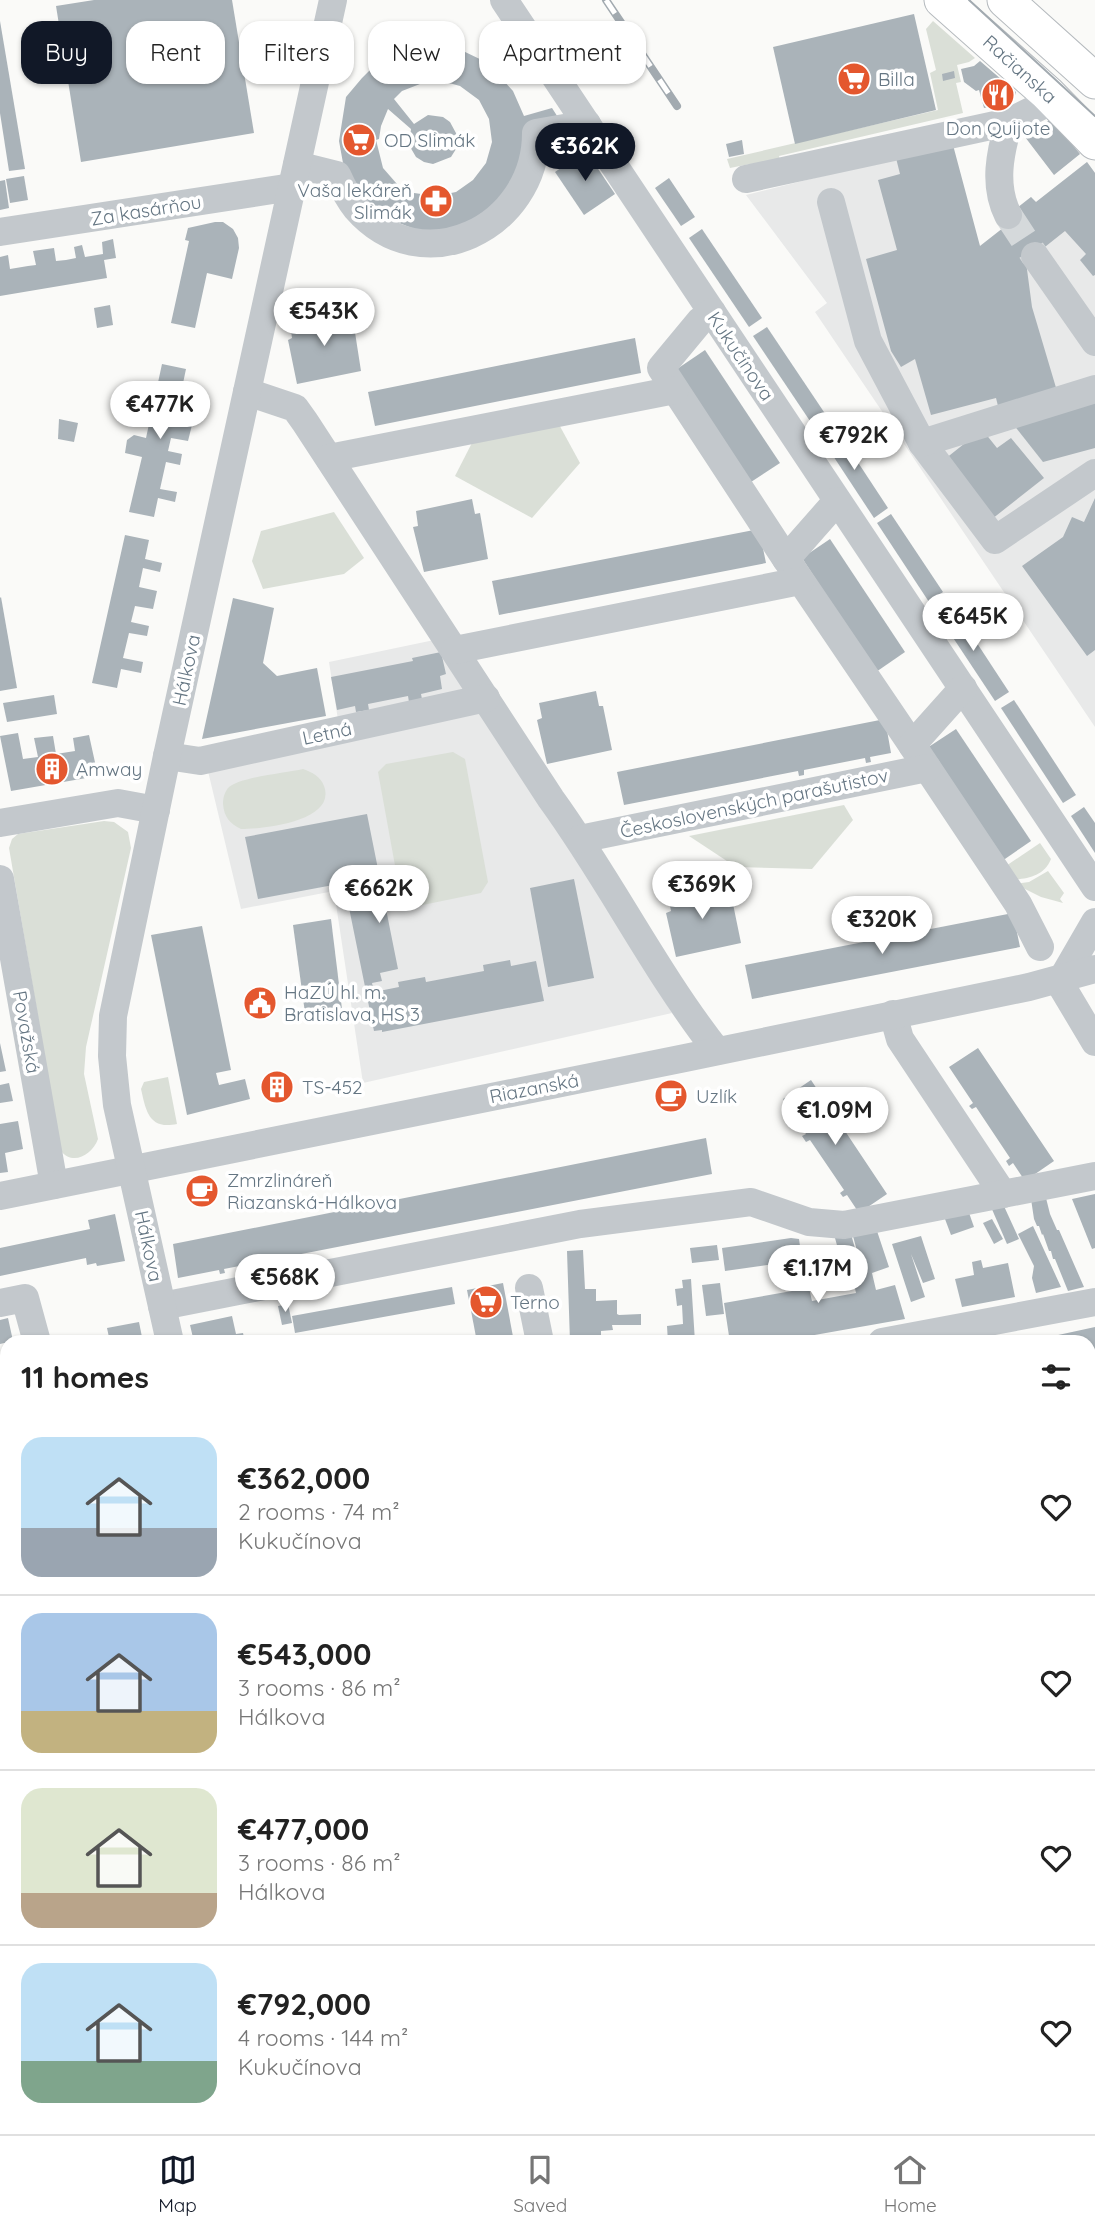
<!DOCTYPE html>
<meta charset="utf-8">
<style>
body{margin:0;font-family:Quicksand,sans-serif;background:#f6f6f6;color:#222;height:100vh;display:flex;flex-direction:column;font-size:26px;white-space:nowrap}
*{box-sizing:border-box;margin:0}
p{font-size:23px;color:#767676}
.icon{flex:none;width:38px;height:38px;fill:none;stroke:currentColor;stroke-width:2;stroke-linecap:round;stroke-linejoin:round}
.map{position:relative;flex:1;overflow:hidden}
.sheet{position:absolute;left:0px;top:1335px;width:1096px;height:800px;display:flex;flex-direction:column;background:#fff;border-radius:21px 21px 0 0;box-shadow:0 2px 5px #0004}
.sheet>*{flex:none}
.banner{position:absolute;left:21px;top:21px;width:700px;height:63px;display:flex;gap:14px}
.price{position:absolute;translate:-50% -60px;padding:0 16px;border-radius:24px;background:#fff;color:#222;font-size:23px;line-height:46px;filter:drop-shadow(0 2px 4px #0008)}
.price::after{content:'';position:absolute;left:50%;top:42px;width:21px;height:16px;margin-left:-10px;background:inherit;clip-path:polygon(0 0,100% 0,50% 100%)}
.price.current{background:#111827;color:#fff}
ul{padding:0;list-style:none}
li{display:flex;align-items:center;gap:21px;height:175px;padding:0 21px}
li+li{border-top:2px solid #e0e0e0}
li span{display:grid;place-items:center;flex:none;width:196px;height:140px;border-radius:21px;color:#555}
li>.icon{margin-inline-start:auto}
span .icon{width:84px;height:84px;fill:#fffc;stroke-width:1}
li b{font-size:30px}
h2{display:flex;justify-content:space-between;align-items:center;height:84px;padding:0 21px;font-size:30px}
.tag{padding:0 24px;border-radius:21px;background:#fff;box-shadow:0 2px 5px #0004;font-size:24px;line-height:63px}
.tag.current{background:#111827;color:#fff}
.dock{display:flex;justify-content:space-around;align-items:center;height:98px;border-top:2px solid #e0e0e0;background:#fff;font-size:19px;color:#767676}
.dock a{display:grid;justify-items:center;gap:4px}
.dock .current{color:#111827}
.map>svg:first-child{display:block}
.built{fill:#e8e9e9}
.green{fill:#dadfd7}
.building{fill:#aab3b9;fill-rule:evenodd}
.lines{fill:none;stroke-linecap:round;stroke-linejoin:round}
.minor-tunnel{stroke:#d5d9db;stroke-width:28;stroke-dasharray:28 14;stroke-linecap:butt}
.major-casing{stroke:#b5babe;stroke-width:37}
.minor{stroke:#c3c8cc;stroke-width:28}
.major{stroke:#fff;stroke-width:35}
.tram{stroke:#a2aab0;stroke-width:2}
.rail-casing{stroke:#a2aab0;stroke-width:8}
.rail{stroke:#fff;stroke-width:5;stroke-dasharray:16;stroke-linecap:butt}
.labels{text-anchor:middle;dominant-baseline:central;stroke-width:7;stroke-linejoin:round;paint-order:stroke}
.street-label{font-size:19px;fill:#657683;stroke:#fff}
.poi-label{font-size:19px;fill:#657683;stroke:#fff;text-anchor:start}
</style>
<div class="map">
<svg width="1095" height="2134" viewBox="0 0 1095 2134">
<rect width="100%" height="100%" fill="#fafaf8"/>
<g class="built">
<path d="M896,158L980,246L1003,228L999,222L1031,197L1036,202L1087,162L1095,173V727L815,312L827,303L746,195Z"/>
<path d="M439,639L672,1013L363,1083L334,891L241,909L207,767L341,739L329,662Z"/>
<path d="M1088,1376H1095V1878L1088,1879Z"/>
</g>
<g class="green">
<path d="M933,21L975,58L969,62L957,65L961,82L956,83L963,113L779,156L781,164L754,171L750,164L730,168L727,159L938,110L930,73L936,70L926,29Z"/>
<path d="M556,419L580,463L532,518L455,476L476,435Z"/>
<path d="M334,512L364,558L344,574L263,589L252,561L261,531Z"/>
<path d="M453,752L465,759L488,882L481,893L413,907L402,904L378,772L386,764Z"/>
<path d="M303,769C312,772 321,777 324,786C337,821 264,829 241,829C230,824 224,817 223,804C223,799 224,793 228,788C239,777 286,773 303,769Z"/>
<path d="M844,805L853,820L812,869L736,867L689,836Z"/>
<path d="M104,821L114,822L128,832L131,848L86,1047L84,1074L98,1139C92,1155 73,1166 61,1151L9,848L12,839L18,834Z"/>
<path d="M1040,843L1051,859C1044,877 1026,879 1009,880L1003,868Z"/>
<path d="M1048,871L1064,893L1060,899L1063,903L1041,897L1015,884L1029,882Z"/>
<path d="M168,1077L177,1124C149,1130 146,1111 141,1089L144,1082Z"/>
</g>
<g class="building">
<path d="M94,0H232L254,133L81,162L56,6Z"/>
<path d="M914,14L936,110L795,144L773,47Z"/>
<path d="M0,21L25,169L9,171L0,113Z"/>
<path d="M437,46L461,50L488,63L513,91L524,116L552,108L561,122L525,162L486,218L427,234L376,214L343,163L339,141L346,97L362,78L374,66L401,52ZM438,80L460,86L479,100L489,119L492,142L486,163L473,180L456,192L436,196L414,193L397,184L383,168L376,140L379,139L381,126L388,109L411,129L409,145L416,157L424,162L433,164L451,157L456,149L457,135L450,122L443,117L428,115L414,124L394,99L402,91L420,84V81Z"/>
<path d="M980,61L1016,92L1013,102L984,108L979,90L976,91L964,82L961,69L974,66Z"/>
<path d="M954,71L955,78L943,81L942,74Z"/>
<path d="M1051,118L1080,154L1054,175L1025,137L1038,125L1045,124Z"/>
<path d="M742,140L744,154L729,157L726,144Z"/>
<path d="M953,145L980,246L1003,228L999,222L1031,197L1036,202L1087,162L1095,173V275L1093,276L1080,260L1086,254L1065,231L1026,262L1032,307L1057,391L998,406L996,398L931,415L915,359L901,367L891,351L866,259L897,250L878,180L900,174L896,158Z"/>
<path d="M586,151L615,194L584,215L555,172Z"/>
<path d="M24,176L28,200L10,203L6,179Z"/>
<path d="M669,178L695,217L681,226L655,188Z"/>
<path d="M5,180L9,208L0,210V181Z"/>
<path d="M215,222H223L233,229L238,238L239,248L232,279L207,273L195,328L171,323L189,241L185,240L188,228Z"/>
<path d="M702,229L762,318L749,327L689,238Z"/>
<path d="M113,239L116,258L104,260L107,278L0,296V257L8,255L10,269L28,266L36,265L33,251L54,248L56,261L66,260L76,258L74,247L82,245L85,257L103,254L102,242Z"/>
<path d="M110,305L113,325L97,328L94,308Z"/>
<path d="M346,312L349,327L354,326L361,371L297,384L288,340L292,338L290,324Z"/>
<path d="M767,327L830,421L816,430L753,336Z"/>
<path d="M635,338L641,373L375,426L368,392Z"/>
<path d="M705,350L780,463L751,482L677,369Z"/>
<path d="M162,364L186,369L182,388L197,392L195,403L180,399L176,413L194,417L188,441L171,438L168,451L182,454L180,465L166,462L160,489L177,492L175,502L158,498L154,517L129,512L142,457L125,453L127,440L134,435L146,438Z"/>
<path d="M1095,402V448L1043,462L1013,424Z"/>
<path d="M59,419L78,423L74,442L58,439Z"/>
<path d="M834,426L888,508L874,518L820,436Z"/>
<path d="M985,433L997,448L1011,438L1044,478L992,519L945,459L974,436Z"/>
<path d="M1095,498V650L1087,656L1022,566L1063,537L1072,517L1084,522Z"/>
<path d="M472,499L475,514L480,513L488,559L424,572L413,527L418,526L416,511Z"/>
<path d="M891,514L943,592L929,602L877,523Z"/>
<path d="M759,529L766,563L499,615L492,581Z"/>
<path d="M125,535L149,540L145,559L162,563L160,572L143,568L139,587L157,591L153,609L135,606L131,622L149,626L147,636L129,633L123,658L143,662L141,673L121,669L117,688L92,683Z"/>
<path d="M830,539L905,652L876,672L802,558Z"/>
<path d="M1,597L17,688L0,691V598Z"/>
<path d="M233,598L274,608L263,663L277,676L317,668L326,716L202,739Z"/>
<path d="M952,605L1009,692L995,701L938,615Z"/>
<path d="M441,652L446,674L440,676L442,689L421,694L422,699L409,702L408,696L368,704L369,710L356,712L355,706L337,710L331,677L413,661L412,658Z"/>
<path d="M596,691L599,706H603L612,750L547,764L537,720L542,718L539,703Z"/>
<path d="M54,695L57,714L7,722L3,703Z"/>
<path d="M1014,700L1076,795L1063,803L1001,708Z"/>
<path d="M885,719L891,753L870,757L871,762L866,763L865,758L804,770V775L799,776L798,771L624,805L617,772Z"/>
<path d="M956,729L1031,841L1002,861L927,748Z"/>
<path d="M18,733L23,759L38,757L34,738L53,736L56,754L75,751L73,738L89,735L98,776L11,791L0,736Z"/>
<path d="M1084,807L1095,823V853L1071,816Z"/>
<path d="M367,814L398,969L380,973L382,981L372,983L374,992L399,987L398,982L425,977L426,982L484,971L483,965L510,960L511,966L536,961L544,1001L382,1032V1030L374,1031L344,883L258,899L245,837Z"/>
<path d="M574,879L594,978L548,987L530,888Z"/>
<path d="M724,885L727,899H732L741,943L676,957L666,913L671,911L668,896Z"/>
<path d="M1013,913L1020,947L752,999L745,965Z"/>
<path d="M331,919L342,1009L305,1013L293,925Z"/>
<path d="M202,926L231,1070L216,1073L219,1085L245,1079L250,1099L187,1115L151,935Z"/>
<path d="M0,1043L6,1071L0,1072Z"/>
<path d="M978,1048L1054,1161L1025,1181L1013,1163L1009,1166L1006,1161L1010,1158L976,1107L972,1109L969,1106L973,1103L949,1067Z"/>
<path d="M283,1076L287,1095L270,1099L266,1079Z"/>
<path d="M811,1080L887,1194L859,1213L847,1195L843,1197L840,1193L844,1190L810,1140L806,1142L802,1136L806,1134L783,1099Z"/>
<path d="M9,1083L13,1101L0,1103V1085Z"/>
<path d="M673,1088L679,1095L676,1103L667,1104L662,1098L665,1090Z"/>
<path d="M18,1121L23,1149L5,1153L8,1172L0,1173V1124Z"/>
<path d="M706,1138L712,1174L224,1269L225,1273L220,1274L219,1270L178,1278L173,1244Z"/>
<path d="M206,1182L209,1197L195,1199L193,1192L199,1183Z"/>
<path d="M1045,1194L1050,1214L1057,1230H1059L1084,1287L1068,1291L1055,1259H1053L1051,1251H1049L1043,1234L1042,1235L1039,1226H1037L1034,1219L1031,1199Z"/>
<path d="M1095,1194V1248L1092,1249L1072,1199Z"/>
<path d="M1003,1204L1019,1239L1007,1244L991,1207Z"/>
<path d="M968,1210L974,1227L951,1235L945,1219Z"/>
<path d="M115,1214L125,1261L97,1266L96,1263L87,1265L86,1258L0,1276V1248L90,1229L88,1220Z"/>
<path d="M992,1219L1003,1239L994,1244L983,1223Z"/>
<path d="M1033,1226L1061,1287L1036,1293L1032,1278L1034,1266L1018,1234Z"/>
<path d="M876,1228L889,1267L872,1273L876,1290L895,1285L905,1319L775,1342H710V1339L729,1336L724,1303L809,1288L812,1301L856,1293L853,1280L864,1276L851,1229Z"/>
<path d="M851,1234L859,1263L848,1266L846,1259L841,1260L835,1238Z"/>
<path d="M921,1236L935,1279L923,1283L911,1254L925,1297L911,1302L892,1244Z"/>
<path d="M791,1238L799,1239L802,1260L725,1271L722,1248Z"/>
<path d="M717,1245L719,1260L692,1263L690,1248Z"/>
<path d="M583,1250L585,1289H596V1301L617,1300V1314L619,1315L641,1314V1325H612L613,1330L601,1331V1342H570L567,1251Z"/>
<path d="M981,1260L983,1268L1008,1263L1015,1297L962,1307L955,1279L974,1275L972,1262Z"/>
<path d="M691,1279L695,1342H668L667,1326L683,1324L682,1305L677,1306L675,1289L683,1288L682,1280Z"/>
<path d="M503,1283L514,1342H477L467,1290Z"/>
<path d="M720,1283L724,1314L706,1316L702,1285Z"/>
<path d="M452,1287L455,1304L295,1333L292,1316Z"/>
<path d="M288,1304L292,1323L282,1325L278,1306Z"/>
<path d="M232,1316L236,1334L243,1333L245,1342H194L190,1325Z"/>
<path d="M8,1318L13,1341L0,1344V1320Z"/>
<path d="M139,1322L143,1342H110L107,1328Z"/>
<path d="M1095,1327V1377L1088,1378V1342H1026Z"/>
<path d="M7,1369V1407L0,1408V1370Z"/>
<path d="M1095,1407V1487H1094L1088,1462V1409Z"/>
<path d="M1,1526L7,1545V1595L0,1597Z"/>
<path d="M1095,1573V1632L1088,1633V1574Z"/>
<path d="M7,1619V1653L0,1655V1621Z"/>
<path d="M1095,1672V1708L1088,1709V1674Z"/>
<path d="M7,1696V1727L0,1728V1698Z"/>
<path d="M1095,1717V1744L1088,1746V1719Z"/>
<path d="M7,1745V1802H0V1746Z"/>
<path d="M1095,1790V1844L1088,1845V1791Z"/>
<path d="M0,1819H7V2056H3V2050H0Z"/>
<path d="M1095,1854V1869L1088,1870V1855Z"/>
<path d="M1095,1922V1958L1088,1959V1923Z"/>
<path d="M1095,2040V2077L1088,2078V2042Z"/>
<path d="M0,2102H7V2128H43V2134H0Z"/>
<rect x="79" y="2128" width="85" height="6"/>
<path d="M217,2128H356L355,2134H216Z"/>
<path d="M401,2128H657V2134H402Z"/>
<path d="M676,2128L734,2131V2134H676Z"/>
</g>
<g class="lines">
<path class="minor-tunnel" d="M1008,215L1035,256"/>
<defs>
<g id="major">
<path d="M942,0L1047,93L1095,142"/>
<path d="M1005,0L1095,81"/>
</g>
</defs>
<use href="#major" class="major-casing"/>
<g class="minor">
<path d="M504,0L1095,887"/>
<path d="M297,165L337,175C342,186 348,198 356,208C422,284 536,228 536,133L587,124"/>
<path d="M746,179L1009,122L1055,99"/>
<path d="M831,202L868,341L922,443L995,540L1095,473"/>
<path d="M1008,215C993,185 1000,153 1009,122"/>
<path d="M0,232L292,187"/>
<path d="M1035,256L1095,342"/>
<path d="M712,312L700,321L661,368L786,559"/>
<path d="M247,392L295,408L305,422L551,799C610,880 655,972 717,1051"/>
<path d="M922,443L1095,389"/>
<path d="M329,458L675,390"/>
<path d="M837,501L786,559L912,745"/>
<path d="M455,650L800,581"/>
<path d="M963,688L912,745L1018,904L1040,947"/>
<path d="M167,756L200,761L486,698"/>
<path d="M0,823L118,803L156,810"/>
<path d="M580,839L927,768"/>
<path d="M0,879L54,1185"/>
<path d="M1062,979L1095,922"/>
<path d="M1058,980L1095,1042"/>
<path d="M893,1014L900,1039L1003,1194"/>
<path d="M0,1196L685,1058L1029,987L1095,969"/>
<path d="M529,1288L540,1342"/>
<path d="M0,1303L25,1298L37,1342"/>
<path d="M162,1306L580,1224L751,1202L809,1222L844,1225L1095,1176"/>
<path d="M170,1342L117,1105L112,1056L113,1016L167,756L333,0"/>
<path d="M882,1342L1095,1302"/>
<path d="M0,1668L7,1667"/>
<path d="M1088,1885L1095,1884"/>
<path d="M0,2077H7"/>
<path d="M1088,2108L1095,2106"/>
<path d="M198,2128L199,2134"/>
<path d="M383,2128L384,2134"/>
<path d="M854,2128L855,2134"/>
<path d="M950,2128L953,2130L969,2128"/>
</g>
<use href="#major" class="major"/>
<path class="tram" d="M969,0L1095,116"/>
<defs>
<path id="rail" d="M606,0L677,106"/>
</defs>
<use href="#rail" class="rail-casing"/>
<use href="#rail" class="rail"/>
</g>
<defs>
<symbol id="supermarket-disc" viewBox="-11 -11 22 22"><circle r="9.5" fill="#e4572e" stroke="#fff"/><path d="M-6-5.5h2.5l.6 2H6L4.5 2H-2.5L-4.4-4H-6ZM-1.5 3.2a1.3 1.3 0 1 0 .1 0ZM3 3.2a1.3 1.3 0 1 0 .1 0Z" fill="#fff"/></symbol>
<symbol id="restaurant-disc" viewBox="-11 -11 22 22"><circle r="9.5" fill="#e4572e" stroke="#fff"/><path d="M-5-6h1v4h1v-4h1v4h1v-4h1v5L-1.5 .5V6h-2V.5L-5-1ZM5-6V6H3V1.5H1.5Q1.5-4 5-6Z" fill="#fff"/></symbol>
<symbol id="pharmacy-disc" viewBox="-11 -11 22 22"><circle r="9.5" fill="#e4572e" stroke="#fff"/><path d="M-2-6h4v4h4v4h-4v4h-4v-4h-4v-4h4Z" fill="#fff"/></symbol>
<symbol id="building-disc" viewBox="-11 -11 22 22"><circle r="9.5" fill="#e4572e" stroke="#fff"/><path d="M-4-6H4V6H1V3H-1V6H-4ZM-2.5-4.3h1.7v1.8h-1.7ZM.8-4.3h1.7v1.8H.8ZM-2.5-1h1.7V.8h-1.7ZM.8-1h1.7V.8H.8Z" fill="#fff"/></symbol>
<symbol id="civic-disc" viewBox="-11 -11 22 22"><circle r="9.5" fill="#e4572e" stroke="#fff"/><path d="M-.6-6.5H3V-4.5H.6V-3L4-1V1h2V6H-6V1h2V-1L-.6-3ZM-1.2 2.5V6h2.4V2.5Z" fill="#fff"/></symbol>
<symbol id="cafe-disc" viewBox="-11 -11 22 22"><circle r="9.5" fill="#e4572e" stroke="#fff"/><path d="M-5.5-4.5H6V0H3Q3 3.5 0 3.5H-2.5Q-5.5 3.5-5.5 0ZM3-3.2v2h1.7v-2ZM-6 4.5H4V6H-6Z" fill="#fff"/></symbol>
</defs>
<g fill-rule="evenodd">
<use href="#supermarket-disc" x="835" y="60" width="38" height="38"/>
<use href="#restaurant-disc" x="979" y="76" width="38" height="38"/>
<use href="#supermarket-disc" x="340" y="121" width="38" height="38"/>
<use href="#pharmacy-disc" x="417" y="182" width="38" height="38"/>
<use href="#building-disc" x="33" y="750" width="38" height="38"/>
<use href="#civic-disc" x="241" y="984" width="38" height="38"/>
<use href="#building-disc" x="258" y="1068" width="38" height="38"/>
<use href="#cafe-disc" x="652" y="1077" width="38" height="38"/>
<use href="#cafe-disc" x="183" y="1172" width="38" height="38"/>
<use href="#supermarket-disc" x="467" y="1283" width="38" height="38"/>
</g>
<g class="labels">
<g class="street-label">
<text transform="translate(1020 69) rotate(42)">Račianska</text>
<text transform="translate(146 210) rotate(-9)">Za kasárňou</text>
<text transform="translate(741 356) rotate(56)">Kukučínova</text>
<text transform="translate(186 670) rotate(-78)">Hálkova</text>
<text transform="translate(327 733) rotate(-12)">Letná</text>
<text transform="translate(754 803) rotate(-12)">Československých parašutistov</text>
<text transform="translate(27 1032) rotate(80)">Považská</text>
<text transform="translate(534 1088) rotate(-11)">Riazanská</text>
<text transform="translate(149 1246) rotate(78)">Hálkova</text>
</g>
<g class="poi-label">
<text x="878" y="79">Billa</text>
<text x="998" y="128" text-anchor="middle">Don Quijote</text>
<text x="384" y="140">OD Slimák</text>
<text x="412" y="190" text-anchor="end">Vaša lekáreň<tspan x="412" dy="22">Slimák</tspan></text>
<text x="76" y="769">Amway</text>
<text x="284" y="992">HaZÚ hl. m.<tspan x="284" dy="22">Bratislava, HS 3</tspan></text>
<text x="302" y="1087">TS-452</text>
<text x="696" y="1096">Uzlík</text>
<text x="227" y="1180">Zmrzlináreň<tspan x="227" dy="22">Riazanská-Hálkova</tspan></text>
<text x="510" y="1302">Terno</text>
</g>
</g>
</svg>
<b class="price current" style="left:585px;top:183px">€362K</b>
<b class="price" style="left:324px;top:348px">€543K</b>
<b class="price" style="left:160px;top:441px">€477K</b>
<b class="price" style="left:854px;top:472px">€792K</b>
<b class="price" style="left:973px;top:653px">€645K</b>
<b class="price" style="left:702px;top:921px">€369K</b>
<b class="price" style="left:379px;top:925px">€662K</b>
<b class="price" style="left:882px;top:956px">€320K</b>
<b class="price" style="left:835px;top:1147px">€1.09M</b>
<b class="price" style="left:818px;top:1305px">€1.17M</b>
<b class="price" style="left:285px;top:1314px">€568K</b>
<div class="banner">
<a class="tag current">Buy</a>
<a class="tag">Rent</a>
<a class="tag">Filters</a>
<a class="tag">New</a>
<a class="tag">Apartment</a>
</div>
<section class="sheet">
<h2>11 homes<svg class="icon" aria-label="filters" viewBox="0 0 24 24"><path d="M4 7h16M4 17h16"/><circle cx="9" cy="7" r="2"/><circle cx="15" cy="17" r="2"/></svg></h2>
<ul>
<li><span style="background:linear-gradient(#bfe0f5 65%,#9aa5b1 0)"><svg class="icon" aria-label="home" viewBox="0 0 24 24"><path d="M3 11l9-7 9 7M6 9v11h12V9"/></svg></span><div><b>€362,000</b><p>2 rooms · 74 m²</p><p>Kukučínova</p></div><svg class="icon" aria-label="heart" viewBox="0 0 24 24"><path d="M12 20l-8-8c-3-5 5-10 8-4 3-6 11-1 8 4z"/></svg></li>
<li><span style="background:linear-gradient(#a9c7e8 70%,#c2b280 0)"><svg class="icon" aria-label="home" viewBox="0 0 24 24"><path d="M3 11l9-7 9 7M6 9v11h12V9"/></svg></span><div><b>€543,000</b><p>3 rooms · 86 m²</p><p>Hálkova</p></div><svg class="icon" aria-label="heart" viewBox="0 0 24 24"><path d="M12 20l-8-8c-3-5 5-10 8-4 3-6 11-1 8 4z"/></svg></li>
<li><span style="background:linear-gradient(#dfe7d0 75%,#b9a48a 0)"><svg class="icon" aria-label="home" viewBox="0 0 24 24"><path d="M3 11l9-7 9 7M6 9v11h12V9"/></svg></span><div><b>€477,000</b><p>3 rooms · 86 m²</p><p>Hálkova</p></div><svg class="icon" aria-label="heart" viewBox="0 0 24 24"><path d="M12 20l-8-8c-3-5 5-10 8-4 3-6 11-1 8 4z"/></svg></li>
<li><span style="background:linear-gradient(#bfe0f5 70%,#7fa58c 0)"><svg class="icon" aria-label="home" viewBox="0 0 24 24"><path d="M3 11l9-7 9 7M6 9v11h12V9"/></svg></span><div><b>€792,000</b><p>4 rooms · 144 m²</p><p>Kukučínova</p></div><svg class="icon" aria-label="heart" viewBox="0 0 24 24"><path d="M12 20l-8-8c-3-5 5-10 8-4 3-6 11-1 8 4z"/></svg></li>
</ul>
</section>
</div>
<nav class="dock">
<a class="current"><svg class="icon" aria-label="map" viewBox="0 0 24 24"><path d="M3 6l6-2 6 2 6-2v14l-6 2-6-2-6 2zM9 4v14M15 6v14"/></svg>Map</a>
<a><svg class="icon" aria-label="saved" viewBox="0 0 24 24"><path d="M7 4h10v16l-5-4-5 4z"/></svg>Saved</a>
<a><svg class="icon" aria-label="home" viewBox="0 0 24 24"><path d="M3 11l9-7 9 7M6 9v11h12V9"/></svg>Home</a>
</nav>
